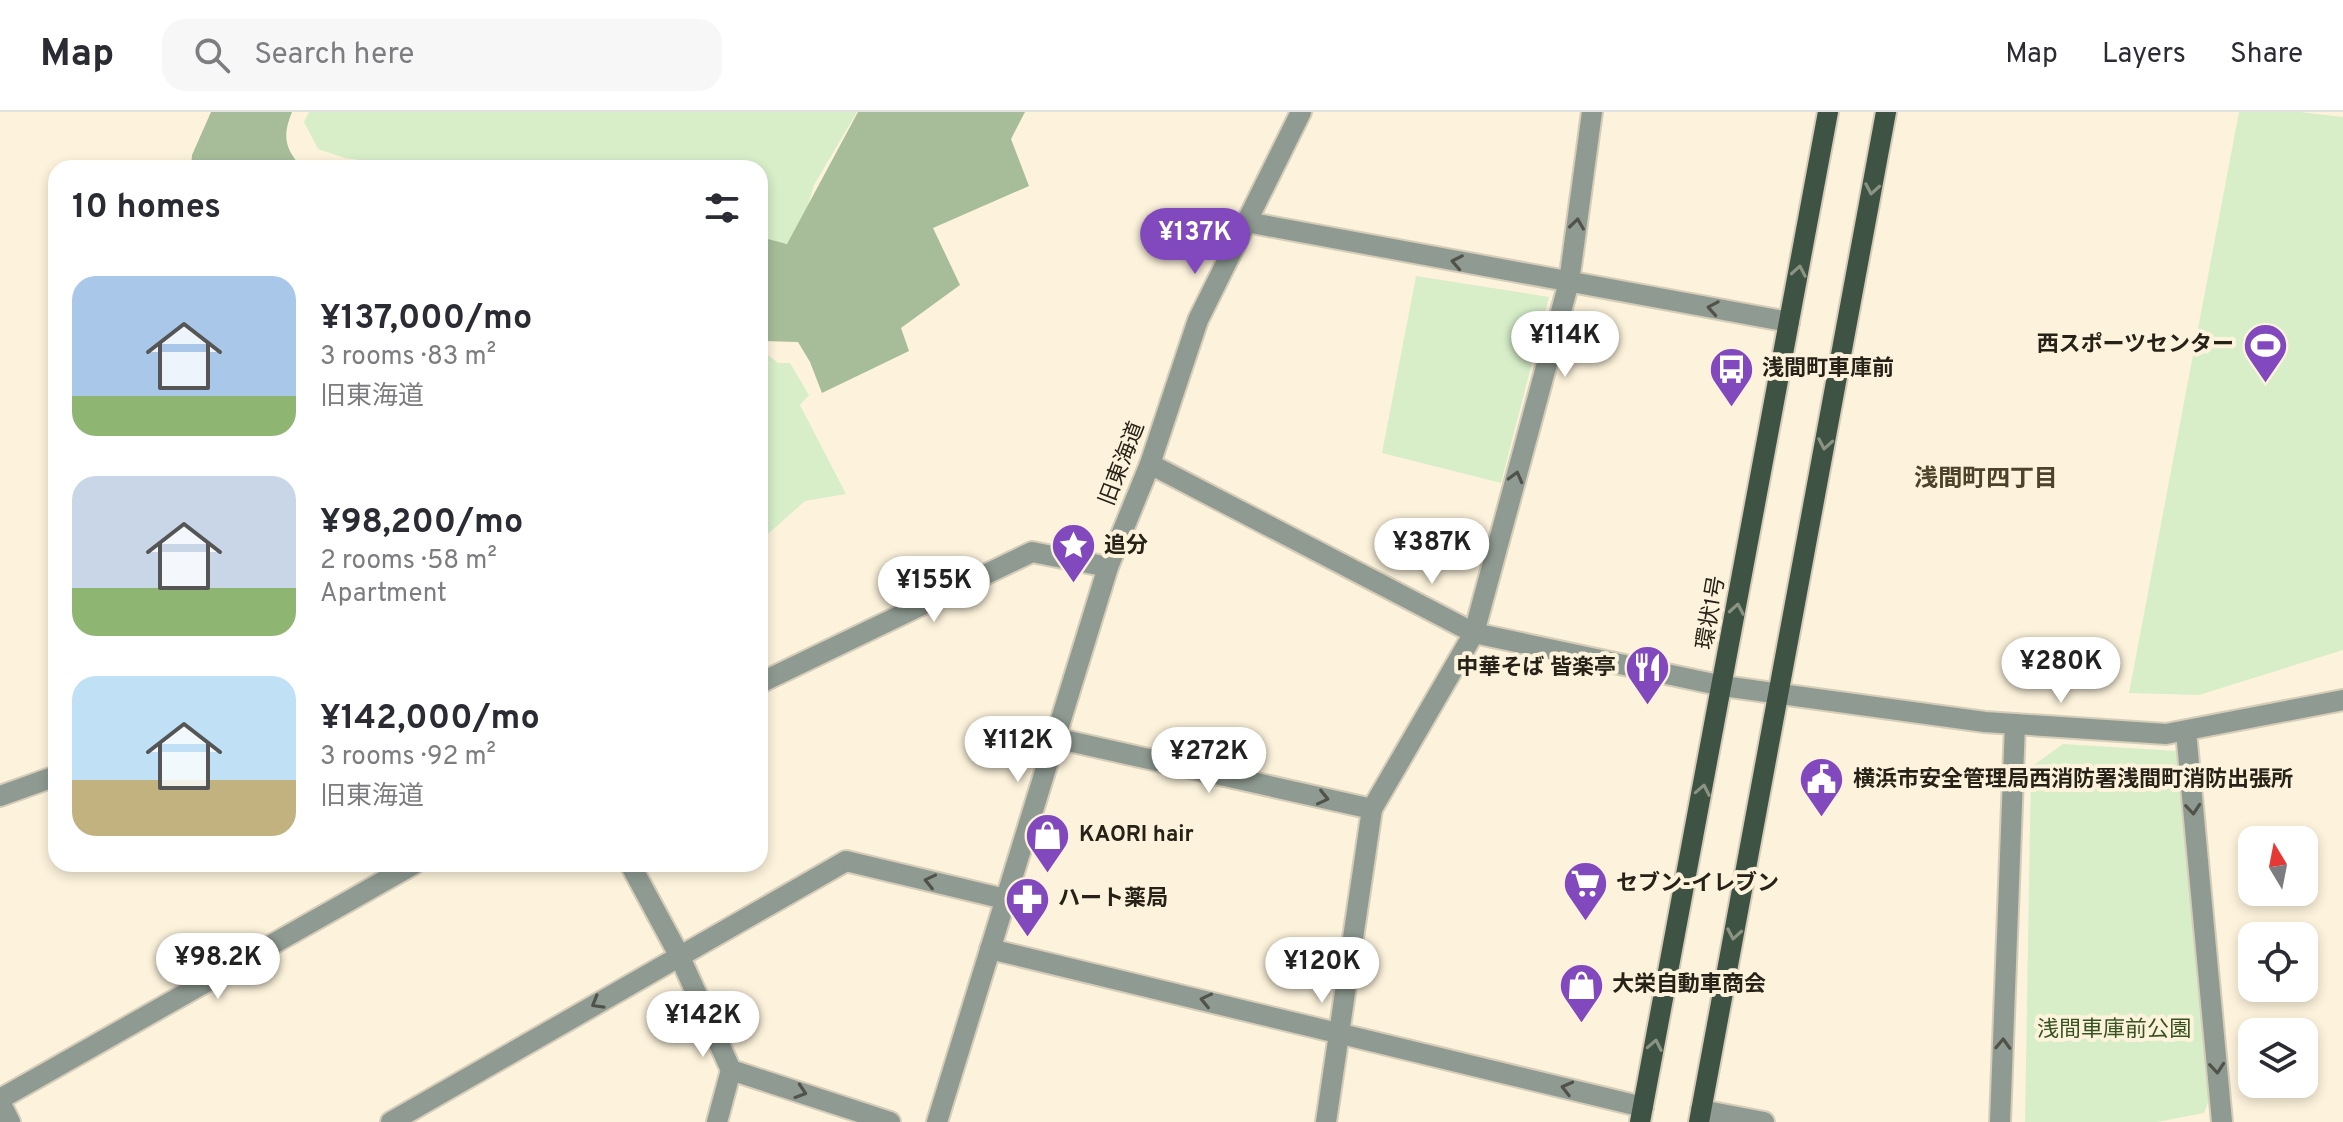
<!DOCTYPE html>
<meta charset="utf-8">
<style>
body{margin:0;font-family:Overpass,"Noto Sans JP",sans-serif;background:#f7f7f7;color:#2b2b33;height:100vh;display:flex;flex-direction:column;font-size:30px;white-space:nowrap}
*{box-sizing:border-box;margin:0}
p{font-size:26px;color:#7c7c81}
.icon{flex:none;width:44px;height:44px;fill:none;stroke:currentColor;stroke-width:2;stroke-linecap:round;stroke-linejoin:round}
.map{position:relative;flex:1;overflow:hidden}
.sheet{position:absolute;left:48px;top:48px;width:720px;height:712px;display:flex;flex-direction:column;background:#fff;border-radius:24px;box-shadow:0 4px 12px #0003}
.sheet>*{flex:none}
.needle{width:52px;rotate:350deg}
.controls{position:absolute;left:2238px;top:714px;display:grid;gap:16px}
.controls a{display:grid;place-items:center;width:80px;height:80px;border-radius:16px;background:#fff;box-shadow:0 4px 12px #0003;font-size:40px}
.price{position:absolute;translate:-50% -68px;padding:0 18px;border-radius:28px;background:#fff;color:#222;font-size:26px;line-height:52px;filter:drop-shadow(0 2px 4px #0008)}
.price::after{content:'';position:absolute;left:50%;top:48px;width:24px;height:18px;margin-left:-12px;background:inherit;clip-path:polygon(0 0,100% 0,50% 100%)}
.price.active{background:#8248be;color:#fff}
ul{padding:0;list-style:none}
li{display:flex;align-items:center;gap:24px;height:200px;padding:0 24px}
li span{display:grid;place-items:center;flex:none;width:224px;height:160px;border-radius:24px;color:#555}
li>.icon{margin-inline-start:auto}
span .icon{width:96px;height:96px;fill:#fffc;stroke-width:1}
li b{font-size:34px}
h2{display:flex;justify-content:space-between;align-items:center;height:96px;padding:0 24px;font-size:34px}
header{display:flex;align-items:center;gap:48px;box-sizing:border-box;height:112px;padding:0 40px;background:#fff;border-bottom:2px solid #e1e1e2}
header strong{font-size:38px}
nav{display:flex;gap:44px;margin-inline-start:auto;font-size:28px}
.search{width:560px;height:72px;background:#f7f7f7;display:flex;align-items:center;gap:20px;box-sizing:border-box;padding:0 28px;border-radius:24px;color:#7c7c81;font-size:30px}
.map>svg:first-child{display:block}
.green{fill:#d7eec9}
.forest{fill:#a7bd99}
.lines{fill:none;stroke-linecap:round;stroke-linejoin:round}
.minor-casing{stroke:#d6cdb9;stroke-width:24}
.major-casing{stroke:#d6cdb9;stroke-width:24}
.minor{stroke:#8f9b92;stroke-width:20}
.major{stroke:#3f5344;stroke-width:20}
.oneway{stroke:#8b9381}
.oneway2{stroke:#515249}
.labels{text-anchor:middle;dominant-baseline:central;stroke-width:8;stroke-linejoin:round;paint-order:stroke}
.poi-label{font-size:22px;font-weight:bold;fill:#272218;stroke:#fdf3dc;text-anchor:start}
.street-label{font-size:22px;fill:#272218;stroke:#fdf3dc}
.park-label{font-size:22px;fill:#375420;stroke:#fdf3dc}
.neighbourhood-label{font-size:24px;font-weight:bold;fill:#4d432a;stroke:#fdf3dc}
</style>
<header>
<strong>Map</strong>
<div class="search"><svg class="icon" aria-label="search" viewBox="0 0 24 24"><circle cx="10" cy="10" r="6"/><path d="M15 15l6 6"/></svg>Search here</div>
<nav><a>Map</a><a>Layers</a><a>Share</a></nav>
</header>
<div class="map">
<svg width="2343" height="1010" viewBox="0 0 2343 1010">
<rect width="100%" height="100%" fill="#fdf3dc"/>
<g class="green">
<path d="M309,0H857L814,73L797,131L760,132V56H415L345,46L318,37L304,10Z"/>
<path d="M2239,0H2300L2343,5V538L2199,583L2129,581Z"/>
<path d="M1416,164L1549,185L1501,371L1382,341Z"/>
<path d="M762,238L778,251H790L809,283L800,293L846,382L805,389L760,429Z"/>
<path d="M2063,632L2177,639L2209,988L2204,1001L2157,1010H2025L2031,655Z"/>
</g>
<g class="forest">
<path d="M211,0H292C282,25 285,36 302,56H191L192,43Z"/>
<path d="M858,0H1025L1011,27L1029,74L933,116L960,173L901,216L909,239L822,281L810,250L798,230L760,229V125L787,132Z"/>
</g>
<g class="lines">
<defs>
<g id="minor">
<path d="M1246,110L1789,210"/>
<path d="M1150,352L1474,521L1723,574L1985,610L2166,622L2343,588"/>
<path d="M760,571L1032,440L1108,455"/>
<path d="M2186,619L2222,1010"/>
<path d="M1055,626L1372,697"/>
<path d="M0,684L56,664"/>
<path d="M630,752L679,843L731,958L890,1010"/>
<path d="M990,837L1643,995"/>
<path d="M0,987L414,752"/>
<path d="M0,990L10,1010"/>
<path d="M1701,998L1764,1010"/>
<path d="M391,1010L846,749L1005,787"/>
<path d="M717,1010L731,958"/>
<path d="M937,1010L1108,455L1150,352L1198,208L1301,0"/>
<path d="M1326,1010L1372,697L1474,521L1569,170L1592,0"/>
<path d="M2000,1010L2015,612"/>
</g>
<g id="major">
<path d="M1640,1010L1828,0"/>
<path d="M1699,1010L1886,0"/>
</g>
</defs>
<use href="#minor" class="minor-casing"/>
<use href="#major" class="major-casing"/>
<use href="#minor" class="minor"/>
<use href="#major" class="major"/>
</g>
<defs><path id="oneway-chevron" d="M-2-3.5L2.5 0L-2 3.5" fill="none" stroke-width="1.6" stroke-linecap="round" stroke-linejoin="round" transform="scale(2)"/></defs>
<g class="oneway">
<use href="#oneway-chevron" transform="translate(1872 77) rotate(100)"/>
<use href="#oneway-chevron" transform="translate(1799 159) rotate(-80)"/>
<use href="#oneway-chevron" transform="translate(1825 332) rotate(100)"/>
<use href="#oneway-chevron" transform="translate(1737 497) rotate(-80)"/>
<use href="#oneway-chevron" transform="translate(1703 678) rotate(-79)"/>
<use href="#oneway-chevron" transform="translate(1734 822) rotate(100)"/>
<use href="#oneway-chevron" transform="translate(1655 933) rotate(-79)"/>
</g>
<g class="oneway2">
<use href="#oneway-chevron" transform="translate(1577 112) rotate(-82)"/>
<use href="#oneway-chevron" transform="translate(1457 150) rotate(-169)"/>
<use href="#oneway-chevron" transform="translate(1713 196) rotate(-170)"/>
<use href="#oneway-chevron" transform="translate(1516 365) rotate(-75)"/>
<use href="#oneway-chevron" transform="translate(1323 686) rotate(13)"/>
<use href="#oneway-chevron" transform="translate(2193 697) rotate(85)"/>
<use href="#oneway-chevron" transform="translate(930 769) rotate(-167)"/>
<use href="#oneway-chevron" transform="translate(1206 888) rotate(-167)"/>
<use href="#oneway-chevron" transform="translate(597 891) rotate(150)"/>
<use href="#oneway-chevron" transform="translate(2003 932) rotate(-88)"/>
<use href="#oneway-chevron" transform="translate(2217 956) rotate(85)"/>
<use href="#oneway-chevron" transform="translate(1567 976) rotate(-166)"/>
<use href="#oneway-chevron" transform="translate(801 980) rotate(18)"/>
</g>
<defs>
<symbol id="stadium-pin" viewBox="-11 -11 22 30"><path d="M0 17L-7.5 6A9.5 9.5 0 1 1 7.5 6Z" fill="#8248be" stroke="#fdf3dc"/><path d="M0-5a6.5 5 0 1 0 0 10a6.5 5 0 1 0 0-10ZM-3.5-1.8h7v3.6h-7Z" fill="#fff"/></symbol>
<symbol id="bus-pin" viewBox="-11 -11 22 30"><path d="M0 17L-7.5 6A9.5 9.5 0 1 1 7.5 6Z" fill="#8248be" stroke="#fdf3dc"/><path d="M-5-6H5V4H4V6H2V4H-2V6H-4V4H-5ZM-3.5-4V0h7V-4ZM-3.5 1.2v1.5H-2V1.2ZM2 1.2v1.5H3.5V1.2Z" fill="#fff"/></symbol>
<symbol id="sight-pin" viewBox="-11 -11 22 30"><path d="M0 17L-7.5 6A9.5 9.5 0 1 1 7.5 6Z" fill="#8248be" stroke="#fdf3dc"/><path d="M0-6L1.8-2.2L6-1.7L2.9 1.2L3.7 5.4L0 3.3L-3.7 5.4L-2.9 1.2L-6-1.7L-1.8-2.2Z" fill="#fff"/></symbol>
<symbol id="restaurant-pin" viewBox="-11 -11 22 30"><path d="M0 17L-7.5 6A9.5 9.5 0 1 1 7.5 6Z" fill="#8248be" stroke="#fdf3dc"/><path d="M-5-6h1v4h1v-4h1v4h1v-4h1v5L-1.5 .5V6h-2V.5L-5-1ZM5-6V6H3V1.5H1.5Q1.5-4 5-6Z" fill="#fff"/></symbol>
<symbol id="civic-pin" viewBox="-11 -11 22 30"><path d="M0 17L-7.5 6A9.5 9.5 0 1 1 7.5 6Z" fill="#8248be" stroke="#fdf3dc"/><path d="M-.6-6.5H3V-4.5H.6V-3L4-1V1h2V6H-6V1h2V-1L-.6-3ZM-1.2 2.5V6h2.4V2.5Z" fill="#fff"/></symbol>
<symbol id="shop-pin" viewBox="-11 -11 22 30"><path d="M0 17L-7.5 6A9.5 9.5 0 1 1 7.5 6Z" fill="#8248be" stroke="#fdf3dc"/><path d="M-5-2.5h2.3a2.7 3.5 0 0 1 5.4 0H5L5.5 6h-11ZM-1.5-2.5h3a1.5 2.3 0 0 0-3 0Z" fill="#fff"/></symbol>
<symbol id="supermarket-pin" viewBox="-11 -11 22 30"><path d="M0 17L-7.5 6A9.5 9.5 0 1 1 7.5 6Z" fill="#8248be" stroke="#fdf3dc"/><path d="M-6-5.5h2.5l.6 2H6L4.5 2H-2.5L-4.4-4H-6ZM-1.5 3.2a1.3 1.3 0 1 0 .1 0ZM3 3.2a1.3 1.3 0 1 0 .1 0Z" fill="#fff"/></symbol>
<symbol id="pharmacy-pin" viewBox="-11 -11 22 30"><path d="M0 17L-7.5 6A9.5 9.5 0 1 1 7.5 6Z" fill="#8248be" stroke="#fdf3dc"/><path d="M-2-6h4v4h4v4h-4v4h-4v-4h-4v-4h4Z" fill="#fff"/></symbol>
</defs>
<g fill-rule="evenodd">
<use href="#stadium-pin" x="2240" y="208" width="51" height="69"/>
<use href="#bus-pin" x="1706" y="232" width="51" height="69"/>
<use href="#sight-pin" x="1048" y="408" width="51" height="69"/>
<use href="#restaurant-pin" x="1622" y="530" width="51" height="69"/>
<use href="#civic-pin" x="1796" y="642" width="51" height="69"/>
<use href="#shop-pin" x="1022" y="698" width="51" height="69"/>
<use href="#supermarket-pin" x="1560" y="746" width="51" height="69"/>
<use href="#pharmacy-pin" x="1002" y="762" width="51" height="69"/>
<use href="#shop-pin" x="1556" y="848" width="51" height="69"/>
</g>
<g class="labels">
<g class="poi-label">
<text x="2234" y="233" text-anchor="end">西スポーツセンター</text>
<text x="1762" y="257">浅間町車庫前</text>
<text x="1104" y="434">追分</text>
<text x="1616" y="556" text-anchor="end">中華そば 皆楽亭</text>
<text x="1853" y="668">横浜市安全管理局西消防署浅間町消防出張所</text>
<text x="1079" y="723">KAORI hair</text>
<text x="1616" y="772">セブン-イレブン</text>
<text x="1058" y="787">ハート薬局</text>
<text x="1612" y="873">大栄自動車商会</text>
</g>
<g class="street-label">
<text transform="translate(1123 352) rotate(-69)">旧東海道</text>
<text transform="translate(1712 501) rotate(-80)">環状1号</text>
</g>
<g class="park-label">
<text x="2114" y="918">浅間車庫前公園</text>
</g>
<g class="neighbourhood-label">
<text x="1986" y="368">浅間町四丁目</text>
</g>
</g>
</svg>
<div class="controls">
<a><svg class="needle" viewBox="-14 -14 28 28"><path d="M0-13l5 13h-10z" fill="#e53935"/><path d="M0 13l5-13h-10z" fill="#7c7c81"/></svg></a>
<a><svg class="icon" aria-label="locate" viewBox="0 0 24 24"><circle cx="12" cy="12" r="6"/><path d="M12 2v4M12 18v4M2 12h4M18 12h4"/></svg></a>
<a><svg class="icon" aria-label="layers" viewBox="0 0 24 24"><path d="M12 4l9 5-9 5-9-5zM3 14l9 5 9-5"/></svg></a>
</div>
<b class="price active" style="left:1195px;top:164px">¥137K</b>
<b class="price" style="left:1565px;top:267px">¥114K</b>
<b class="price" style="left:1432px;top:474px">¥387K</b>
<b class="price" style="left:934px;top:512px">¥155K</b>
<b class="price" style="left:2061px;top:593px">¥280K</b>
<b class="price" style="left:1018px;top:672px">¥112K</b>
<b class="price" style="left:1209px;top:683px">¥272K</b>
<b class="price" style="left:218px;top:889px">¥98.2K</b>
<b class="price" style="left:1322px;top:893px">¥120K</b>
<b class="price" style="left:703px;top:947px">¥142K</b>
<section class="sheet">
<h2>10 homes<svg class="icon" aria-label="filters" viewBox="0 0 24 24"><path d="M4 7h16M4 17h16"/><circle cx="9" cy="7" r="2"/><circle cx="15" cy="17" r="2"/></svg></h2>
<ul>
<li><span style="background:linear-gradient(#a9c7e8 75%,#8fb573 0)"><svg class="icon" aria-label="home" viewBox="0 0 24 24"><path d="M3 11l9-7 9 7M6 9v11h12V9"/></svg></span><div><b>¥137,000/mo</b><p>3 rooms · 83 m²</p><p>旧東海道</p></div></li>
<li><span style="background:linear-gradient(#c9d6e8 70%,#8fb573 0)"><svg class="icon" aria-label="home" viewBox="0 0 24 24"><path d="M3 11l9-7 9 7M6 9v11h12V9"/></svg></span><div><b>¥98,200/mo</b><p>2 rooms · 58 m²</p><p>Apartment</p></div></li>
<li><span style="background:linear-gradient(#bfe0f5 65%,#c2b280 0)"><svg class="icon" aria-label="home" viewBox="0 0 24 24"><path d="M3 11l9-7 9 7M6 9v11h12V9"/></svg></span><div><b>¥142,000/mo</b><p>3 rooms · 92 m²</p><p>旧東海道</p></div></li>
</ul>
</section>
</div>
